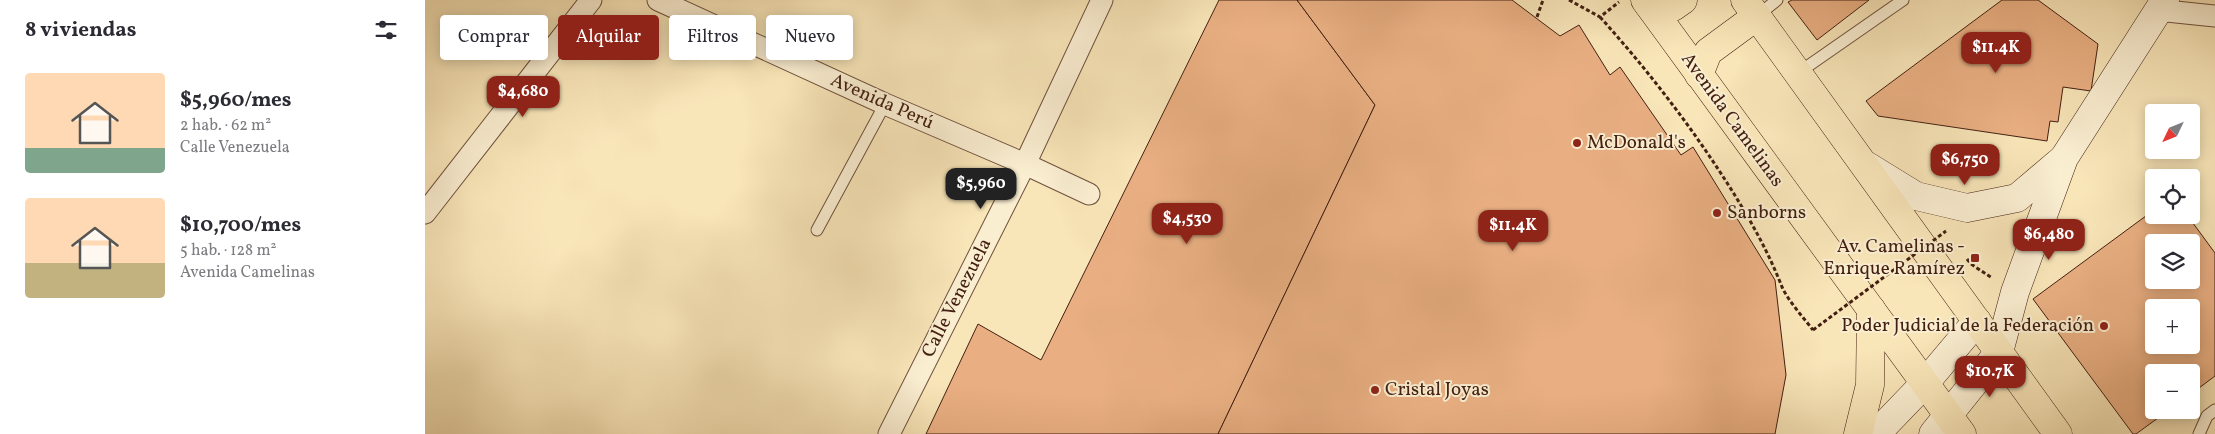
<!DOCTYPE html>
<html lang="es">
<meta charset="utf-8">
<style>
body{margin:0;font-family:Vollkorn,serif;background:#f7f7f7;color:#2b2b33;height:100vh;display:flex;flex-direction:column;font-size:19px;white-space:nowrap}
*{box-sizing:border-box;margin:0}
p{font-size:16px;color:#7c7c81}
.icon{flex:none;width:28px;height:28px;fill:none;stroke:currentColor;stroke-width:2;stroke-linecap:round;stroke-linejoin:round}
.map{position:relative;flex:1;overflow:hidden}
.details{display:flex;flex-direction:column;background:#fff;width:425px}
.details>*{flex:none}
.guide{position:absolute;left:15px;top:15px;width:475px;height:45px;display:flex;gap:10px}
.needle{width:32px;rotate:227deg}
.buttons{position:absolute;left:1720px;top:104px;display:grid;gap:10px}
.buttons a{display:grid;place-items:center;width:55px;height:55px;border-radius:5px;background:#fff;box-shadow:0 2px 12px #0003;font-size:25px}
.price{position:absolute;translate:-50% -42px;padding:0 11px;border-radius:10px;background:#8f2418;color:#fff;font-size:16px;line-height:32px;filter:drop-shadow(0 1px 2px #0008)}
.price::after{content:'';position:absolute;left:50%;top:30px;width:15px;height:11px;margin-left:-8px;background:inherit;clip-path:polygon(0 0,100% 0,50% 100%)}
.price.active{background:#222;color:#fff}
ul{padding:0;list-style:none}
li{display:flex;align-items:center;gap:15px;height:125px;padding:0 25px}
li span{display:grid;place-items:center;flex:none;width:140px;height:100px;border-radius:5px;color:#555}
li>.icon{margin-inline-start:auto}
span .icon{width:60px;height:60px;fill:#fffc;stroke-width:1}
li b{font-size:21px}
h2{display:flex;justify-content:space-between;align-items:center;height:60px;padding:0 25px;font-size:21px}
.tag{padding:0 18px;border-radius:5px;background:#fff;box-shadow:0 2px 12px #0003;font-size:18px;line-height:45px}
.tag.active{background:#8f2418;color:#fff}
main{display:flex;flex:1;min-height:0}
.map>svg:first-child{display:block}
.building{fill:#e9af82;stroke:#432012;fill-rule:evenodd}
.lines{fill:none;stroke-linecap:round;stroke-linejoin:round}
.lane-casing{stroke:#70513c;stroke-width:13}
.street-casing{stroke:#70513c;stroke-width:23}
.secondary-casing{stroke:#432012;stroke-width:29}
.highway-casing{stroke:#432012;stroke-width:29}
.path{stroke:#432012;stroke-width:3;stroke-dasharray:4 2.5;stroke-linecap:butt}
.lane{stroke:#faeed1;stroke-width:11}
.street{stroke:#faeed1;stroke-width:21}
.secondary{stroke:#faeed1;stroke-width:28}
.highway{stroke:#f8e5b8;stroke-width:28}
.path-bridge{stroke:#432012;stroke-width:3;stroke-dasharray:4 2.5;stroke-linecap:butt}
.poi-dot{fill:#8f2418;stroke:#faeed1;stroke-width:2}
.labels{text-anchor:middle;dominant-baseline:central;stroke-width:4;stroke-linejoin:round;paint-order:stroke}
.street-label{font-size:19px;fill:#432012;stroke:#faeed1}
.poi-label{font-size:19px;fill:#432012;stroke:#faeed1;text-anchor:start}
</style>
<main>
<section class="details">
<h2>8 viviendas<svg class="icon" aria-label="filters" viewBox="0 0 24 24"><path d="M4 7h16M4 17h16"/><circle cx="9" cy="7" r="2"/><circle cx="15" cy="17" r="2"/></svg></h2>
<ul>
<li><span style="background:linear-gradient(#ffd9b3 75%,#7fa58c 0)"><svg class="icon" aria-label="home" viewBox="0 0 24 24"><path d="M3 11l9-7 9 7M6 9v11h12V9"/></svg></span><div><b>$5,960/mes</b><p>2 hab. · 62 m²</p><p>Calle Venezuela</p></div></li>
<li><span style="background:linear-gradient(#ffd9b3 65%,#c2b280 0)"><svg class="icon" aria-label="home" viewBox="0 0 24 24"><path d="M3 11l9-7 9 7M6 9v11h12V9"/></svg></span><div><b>$10,700/mes</b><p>5 hab. · 128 m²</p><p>Avenida Camelinas</p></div></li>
</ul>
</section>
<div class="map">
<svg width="1790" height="434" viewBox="0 0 1790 434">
<rect width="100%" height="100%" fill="#f8e5b8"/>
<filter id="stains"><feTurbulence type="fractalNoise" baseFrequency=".004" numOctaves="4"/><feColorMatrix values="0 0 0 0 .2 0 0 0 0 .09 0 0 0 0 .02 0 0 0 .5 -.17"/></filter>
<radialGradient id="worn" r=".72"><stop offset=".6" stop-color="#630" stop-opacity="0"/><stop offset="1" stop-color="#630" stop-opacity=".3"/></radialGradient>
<g class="building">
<path d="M794,0H872L950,105L793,434H501L553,324L616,360Z"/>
<path d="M872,0H1087L1135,36L1154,25L1185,75L1195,67L1256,155L1268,147L1350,280L1361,375L1350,434H793L950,105Z"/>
<path d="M1367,0H1444L1392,40L1363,2Z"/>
<path d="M1577,0H1613L1673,44L1666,91L1638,87L1633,122L1625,121L1622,141L1453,116L1441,101Z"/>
<path d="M1729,210V215H1762L1790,253V376L1766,394V372H1729V410H1744L1711,434H1708L1608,299ZM1729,242H1766V280H1729ZM1729,308H1766V345H1729Z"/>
</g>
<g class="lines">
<defs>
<g id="lane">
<path d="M1332,16L1352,0"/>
<path d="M1373,73L1478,0"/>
<path d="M392,230L460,104"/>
<path d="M1774,434L1782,416L1790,410"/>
</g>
<g id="street">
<path d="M233,0L460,104L600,164L664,194"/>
<path d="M1732,10L1790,16"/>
<path d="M0,213L166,0"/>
<path d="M464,434L600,164L677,0"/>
</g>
<g id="secondary">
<path d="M1439,164L1491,196L1542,208L1592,198L1638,159"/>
<path d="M1451,434L1500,383L1552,321"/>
<path d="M1508,434L1574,352L1590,292L1639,158L1740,0"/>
</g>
<g id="highway">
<path d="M1220,0L1537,434"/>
<path d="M1320,0L1633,434"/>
<path d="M1223,4L1248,7L1258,0"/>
<path d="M1274,75L1283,52L1332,16"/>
<path d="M1433,434L1445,385L1446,309"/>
</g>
</defs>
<use href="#lane" class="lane-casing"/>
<use href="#street" class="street-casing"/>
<use href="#secondary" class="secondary-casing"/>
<use href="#highway" class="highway-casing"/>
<g class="path">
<path d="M1144,0L1175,17L1194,2"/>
<path d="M1112,17L1118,0"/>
<path d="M1175,17C1229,77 1279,143 1320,212C1334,236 1347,261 1357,287C1364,302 1378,317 1388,330"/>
<path d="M1542,259L1546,264L1567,278"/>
</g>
<use href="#lane" class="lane"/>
<use href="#street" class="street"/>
<use href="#secondary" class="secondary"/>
<use href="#highway" class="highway"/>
<path class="path-bridge" d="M1388,330L1521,231"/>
</g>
<g class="poi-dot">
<circle cx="1152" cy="143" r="5"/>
<circle cx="1292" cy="213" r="5"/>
<rect x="1545" y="253" width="10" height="10" rx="2.5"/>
<circle cx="1679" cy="326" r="5"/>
<circle cx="950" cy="390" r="5"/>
</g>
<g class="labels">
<g class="street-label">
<text transform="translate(457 102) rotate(24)">Avenida Perú</text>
<text transform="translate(1307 120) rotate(54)">Avenida Camelinas</text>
<text transform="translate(532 298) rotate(-63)">Calle Venezuela</text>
</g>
<g class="poi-label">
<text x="1162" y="143">McDonald's</text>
<text x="1302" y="213">Sanborns</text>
<text x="1540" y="247" text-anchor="end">Av. Camelinas -<tspan x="1540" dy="22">Enrique Ramírez</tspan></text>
<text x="1669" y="326" text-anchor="end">Poder Judicial de la Federación</text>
<text x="960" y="390">Cristal Joyas</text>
</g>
</g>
<rect width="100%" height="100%" filter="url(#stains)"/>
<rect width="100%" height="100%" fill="url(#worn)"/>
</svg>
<div class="buttons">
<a><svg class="needle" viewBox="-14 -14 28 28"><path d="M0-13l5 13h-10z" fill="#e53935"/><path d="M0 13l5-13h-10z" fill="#7c7c81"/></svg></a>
<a><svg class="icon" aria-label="locate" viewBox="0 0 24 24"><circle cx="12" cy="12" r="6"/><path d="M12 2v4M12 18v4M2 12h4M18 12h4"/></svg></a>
<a><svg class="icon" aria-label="layers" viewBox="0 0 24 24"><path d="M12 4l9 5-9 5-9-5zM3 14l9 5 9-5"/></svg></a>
<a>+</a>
<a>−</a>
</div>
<b class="price" style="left:1571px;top:74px">$11.4K</b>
<b class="price" style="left:98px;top:118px">$4,680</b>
<b class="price" style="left:1540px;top:186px">$6,750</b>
<b class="price active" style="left:556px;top:210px">$5,960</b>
<b class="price" style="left:762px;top:245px">$4,530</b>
<b class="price" style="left:1088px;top:252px">$11.4K</b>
<b class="price" style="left:1624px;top:261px">$6,480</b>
<b class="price" style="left:1565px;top:398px">$10.7K</b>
<div class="guide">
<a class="tag">Comprar</a>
<a class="tag active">Alquilar</a>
<a class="tag">Filtros</a>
<a class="tag">Nuevo</a>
</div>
</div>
</main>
